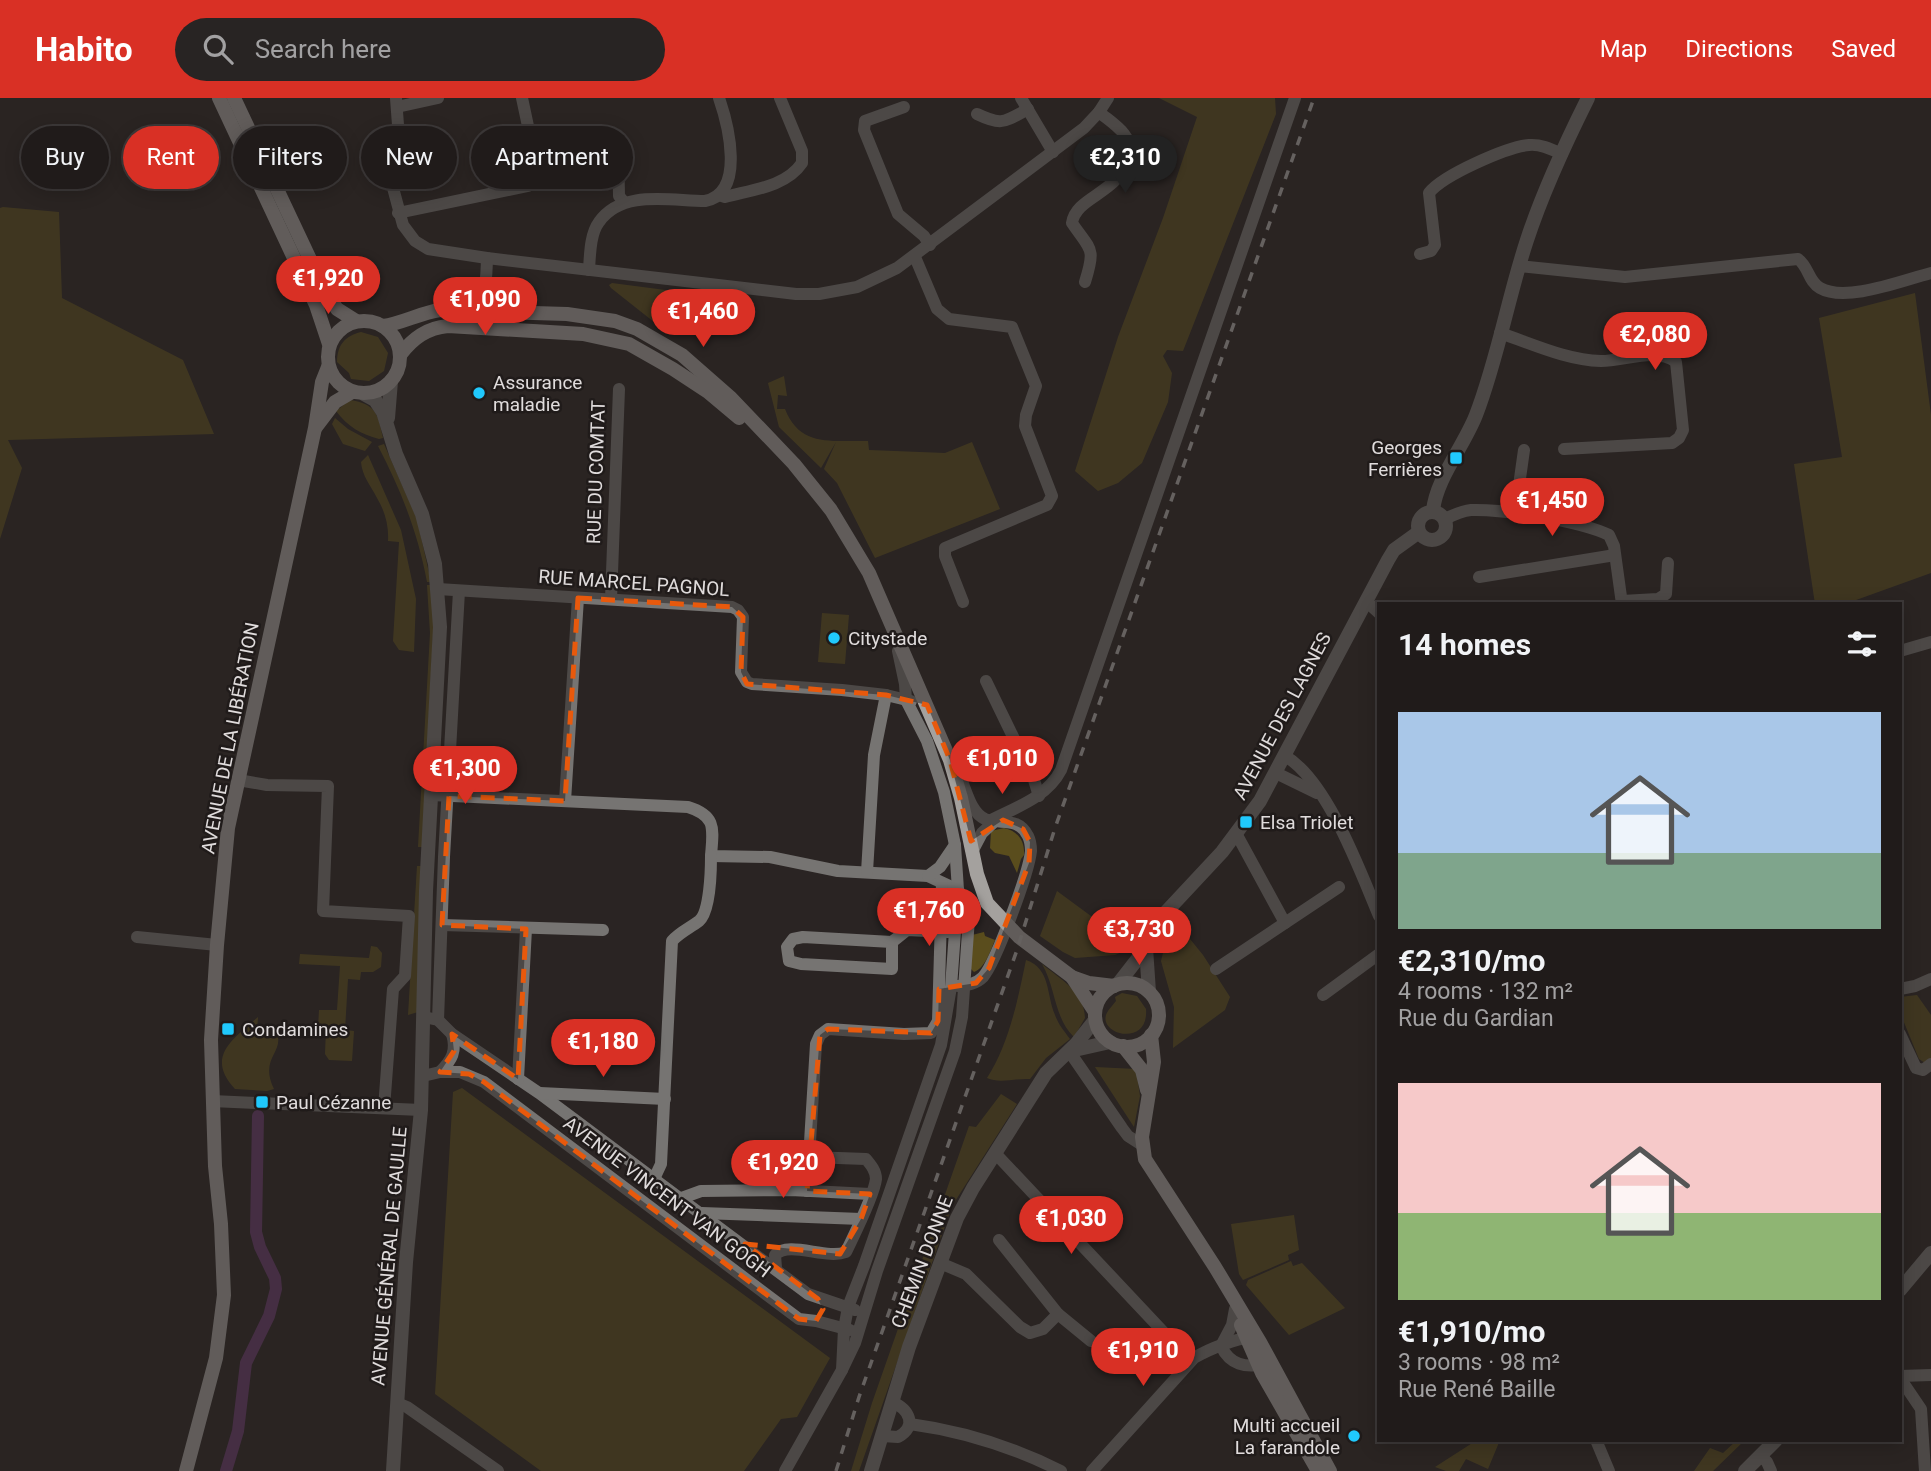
<!DOCTYPE html>
<meta charset="utf-8">
<style>
body{margin:0;font-family:Roboto,sans-serif;background:#282423;color:#f1f3f6;height:100vh;display:flex;flex-direction:column;font-size:26px;white-space:nowrap}
*{box-sizing:border-box;margin:0}
p{font-size:23px;color:#a2a1a2}
.icon{flex:none;width:38px;height:38px;fill:none;stroke:currentColor;stroke-width:2;stroke-linecap:round;stroke-linejoin:round}
.map{position:relative;flex:1;overflow:hidden}
.details{position:absolute;left:1377px;top:504px;width:525px;height:840px;display:flex;flex-direction:column;background:#201b1a;border-radius:0px;box-shadow:0 4px 18px #0003,0 0 0 2px #3d3939}
.details>*{flex:none}
.banner{position:absolute;left:21px;top:28px;width:665px;height:63px;display:flex;gap:14px}
.price{position:absolute;translate:-50% -60px;padding:0 16px;border-radius:24px;background:#d93025;color:#fff;font-size:23px;line-height:46px;filter:drop-shadow(0 2px 4px #0008)}
.price::after{content:'';position:absolute;left:50%;top:42px;width:21px;height:16px;margin-left:-10px;background:inherit;clip-path:polygon(0 0,100% 0,50% 100%)}
.price.current{background:#222;color:#fff}
ul{padding:0;list-style:none}
li{display:grid;align-content:center;gap:14px;height:371px;padding:0 21px}
li span{display:grid;place-items:center;height:217px;border-radius:0px;color:#555}
li>.icon{margin-inline-start:auto}
span .icon{width:126px;height:126px;fill:#fffc;stroke-width:1}
li b{font-size:30px}
h2{display:flex;justify-content:space-between;align-items:center;height:84px;padding:0 21px;font-size:30px}
.chip{padding:0 24px;border-radius:32px;background:#201b1a;box-shadow:0 4px 18px #0003,0 0 0 2px #3d3939;font-size:24px;line-height:63px}
.chip.current{background:#d93025;color:#fff}
header{display:flex;align-items:center;gap:42px;box-sizing:border-box;height:98px;padding:0 35px;background:#d93025;color:#fff}
header strong{font-size:33px}
nav{display:flex;gap:38px;margin-inline-start:auto;font-size:24px}
.search{width:490px;height:63px;background:#282423;display:flex;align-items:center;gap:18px;box-sizing:border-box;padding:0 24px;border-radius:38px;color:#a2a1a2;font-size:26px}
.map>svg:first-child{display:block}
.green{fill:#5a4d1d}
.lines{fill:none;stroke-linecap:round;stroke-linejoin:round}
.canal{stroke:#673a6b;stroke-width:12}
.minor{stroke:#767472;stroke-width:12}
.tertiary{stroke:#767472;stroke-width:14}
.secondary{stroke:#a4a19e;stroke-width:14}
.rail{stroke:#aeaaa9;stroke-width:3.5;stroke-dasharray:9 9;stroke-linecap:butt}
.marked{fill:none;stroke:#e8590c;stroke-width:5;stroke-dasharray:14 9;stroke-linejoin:round}
.poi-dot{fill:#20c9fd;stroke:#201b1a;stroke-width:2.5}
.labels{text-anchor:middle;dominant-baseline:central;stroke-width:5;stroke-linejoin:round;paint-order:stroke}
.poi-label{font-size:19px;fill:#e0dcdc;stroke:#201b1a;text-anchor:start}
.street-label{font-size:19px;fill:#e0dcdc;stroke:#201b1a}
</style>
<header>
<strong>Habito</strong>
<div class="search"><svg class="icon" aria-label="search" viewBox="0 0 24 24"><circle cx="10" cy="10" r="6"/><path d="M15 15l6 6"/></svg>Search here</div>
<nav><a>Map</a><a>Directions</a><a>Saved</a></nav>
</header>
<div class="map">
<svg width="1931" height="1373" viewBox="0 0 1931 1373">
<rect width="100%" height="100%" fill="#2a2423"/>
<g class="green">
<path d="M1159,0H1275L1276,16L1183,253L1167,252L1163,258L1172,275L1168,304L1142,365L1118,385L1098,393L1075,373L1118,239L1163,120L1197,19Z"/>
<path d="M3,109L59,114L62,200L183,262L214,336L8,342L22,370L0,441V110Z"/>
<path d="M612,185L673,193L659,228L611,190L609,187Z"/>
<path d="M1915,195L1931,317V475L1845,506H1815L1794,366L1842,359L1819,220Z"/>
<path d="M361,234L378,239L388,255L384,273L369,283L351,281L349,275L337,264C337,247 345,238 361,234Z"/>
<path d="M784,278L787,298L778,297L777,311H785C800,350 833,342 868,343L869,352L945,355L972,344L1000,411L875,460L837,385L824,371L836,344L821,370L779,329L768,285Z"/>
<path d="M350,302C376,306 378,316 383,340L379,341C361,336 348,329 336,313Z"/>
<path d="M335,320L348,331L372,344L365,353L343,346L332,326Z"/>
<path d="M384,346L417,421L431,484H427C418,435 401,392 378,348Z"/>
<path d="M368,357L401,432L416,501L414,554L399,552L393,543L399,444L388,443C389,428 385,413 377,400C371,388 362,378 361,364Z"/>
<path d="M427,487H432L434,518L422,749H418L430,535Z"/>
<path d="M822,515L849,517L845,566L818,564Z"/>
<path d="M1004,730C1018,733 1025,743 1024,757L1021,761L1017,775L1009,758L995,755L990,750L991,733Z"/>
<path d="M417,768H421L418,914L408,917Z"/>
<path d="M1057,793L1114,835C1124,833 1130,823 1141,824L1126,852L1115,857L1075,860L1063,854L1040,838Z"/>
<path d="M1177,825L1203,857L1230,899L1225,912L1173,950L1174,909L1161,863L1167,839Z"/>
<path d="M984,834L985,838L995,842C990,853 986,869 974,874L970,870L972,837Z"/>
<path d="M371,848L377,849L382,855L381,869L373,874H361L360,882L348,881L345,932L354,933L352,963L329,962L325,956L326,931L318,930L319,912H337L340,868L299,866L300,856L369,860Z"/>
<path d="M1026,862C1051,871 1046,896 1055,917C1058,926 1064,933 1070,941L1046,960L1030,981C1015,980 1000,986 987,980C1009,946 1018,901 1026,862Z"/>
<path d="M1042,866C1061,882 1084,893 1085,920L1074,939C1054,920 1056,890 1042,866Z"/>
<path d="M1122,895L1137,898L1146,911C1149,949 1100,937 1106,917C1107,913 1113,907 1116,903L1115,899Z"/>
<path d="M1917,897L1931,917V963L1925,965L1919,961L1901,917L1900,899Z"/>
<path d="M258,919L257,934L278,939C281,956 260,962 274,991L267,993L235,991C204,958 235,940 258,919Z"/>
<path d="M1095,969L1136,971L1140,998L1134,1029Z"/>
<path d="M462,990L830,1260L797,1319L781,1321L744,1373H541L435,1296L453,994Z"/>
<path d="M1001,996L1017,1006L952,1108L859,1373H851L872,1305L969,1028L976,1029Z"/>
<path d="M1294,1117L1299,1152L1288,1157L1289,1162L1243,1182L1239,1176L1231,1126Z"/>
<path d="M1291,1163L1293,1168L1302,1165L1345,1210L1289,1237L1246,1187L1248,1182Z"/>
<path d="M1477,1342H1500L1488,1371L1466,1361L1459,1373H1446L1435,1369Z"/>
<path d="M1737,1342H1745L1713,1373H1694L1710,1350L1723,1355Z"/>
</g>
<g class="lines">
<path class="canal" d="M226,1373L238,1333L246,1265L269,1218L276,1191L275,1180L260,1149L256,1134L258,1018"/>
<g class="minor">
<path d="M396,0L398,27L390,57L389,75L403,127L415,143L428,151L487,160L796,196H819L857,189L897,170L1084,30L1099,14L1108,0"/>
<path d="M1021,0L1053,54"/>
<path d="M397,9L438,0"/>
<path d="M904,9L865,23L864,32L898,116L924,138L930,147"/>
<path d="M977,16C1002,28 1004,24 1028,11"/>
<path d="M614,37L618,47L619,98L624,104"/>
<path d="M719,97L725,99C751,92 786,89 802,65V53L780,0"/>
<path d="M398,115L528,88L536,83L538,75L522,0"/>
<path d="M1420,156L1431,153L1435,147L1429,95C1443,77 1507,49 1529,47C1541,46 1551,51 1562,56"/>
<path d="M915,159L937,211L949,221L1012,229L1036,288L1026,317L1025,328L1052,398L1047,407L945,450V458L963,504"/>
<path d="M1519,168L1625,179L1798,161C1809,169 1808,183 1820,190C1846,205 1903,182 1931,175"/>
<path d="M589,172C590,157 590,136 599,124C622,91 671,103 705,103C746,95 728,26 719,0"/>
<path d="M1085,184C1096,149 1091,153 1072,125C1076,97 1122,96 1129,56C1130,49 1128,41 1124,36C1117,27 1107,21 1099,14"/>
<path d="M465,213C488,199 486,185 487,160"/>
<path d="M453,224L490,220L493,213L486,185"/>
<path d="M1500,235C1533,246 1566,262 1601,263C1625,263 1656,249 1676,264L1683,332L1679,340L1672,345L1564,351"/>
<path d="M1515,416L1524,352"/>
<path d="M1445,421C1453,417 1461,413 1471,412C1503,411 1580,423 1609,437L1614,448L1622,506"/>
<path d="M1479,479L1615,457"/>
<path d="M438,491L732,509L738,512L743,519L741,574L747,584L752,586L842,592L886,597L911,603"/>
<path d="M611,501L619,291"/>
<path d="M1366,503L1379,515"/>
<path d="M1622,503L1658,501L1666,496L1668,465"/>
<path d="M1900,553L1931,544"/>
<path d="M986,583L1034,682L1039,698"/>
<path d="M1285,658C1327,682 1360,773 1379,818"/>
<path d="M956,671C966,686 968,713 985,721C1001,727 1018,718 1028,738C1030,742 1031,748 1031,753C1029,774 996,864 983,879C976,886 968,887 958,888"/>
<path d="M1276,675L1317,695"/>
<path d="M238,682L267,687L328,688L323,813L409,818L405,878L393,891L384,1010"/>
<path d="M432,697L688,709C717,718 713,731 711,758L770,759L838,773L928,778L958,792L965,803L969,820L962,919L955,953L877,1173L855,1245L842,1272"/>
<path d="M565,703L578,500"/>
<path d="M991,722C1017,709 1047,699 1061,672L1295,0"/>
<path d="M1237,737L1285,825"/>
<path d="M972,754L982,735L995,723"/>
<path d="M867,774L874,657L886,597"/>
<path d="M928,778L940,769L955,747"/>
<path d="M442,827L603,832"/>
<path d="M137,839L217,847"/>
<path d="M892,844V871L801,866L789,863L787,849L793,841L803,839L892,844L907,832L948,834"/>
<path d="M1216,871L1339,789"/>
<path d="M1900,891L1915,888L1931,881"/>
<path d="M1323,897L1379,856"/>
<path d="M424,919L438,922L452,936L539,995L808,1196L855,1212"/>
<path d="M438,922L444,759L459,493"/>
<path d="M1900,936L1916,970L1923,972L1931,966"/>
<path d="M1069,953L1122,1030L1128,1038L1142,1047"/>
<path d="M440,974C452,962 457,953 452,936"/>
<path d="M423,978L440,974H460L484,984L799,1221L816,1223L850,1232"/>
<path d="M518,981L526,831"/>
<path d="M540,995L665,1001"/>
<path d="M212,1003L421,1012"/>
<path d="M995,1055L1170,1241"/>
<path d="M654,1081L661,1066L672,843C680,834 690,830 699,823C710,814 711,772 711,758"/>
<path d="M807,1093L816,946L820,937L828,931L904,936L931,935L938,923L942,785"/>
<path d="M679,1101L701,1093L791,1092L870,1096"/>
<path d="M702,1115L861,1121"/>
<path d="M940,1165L966,1176L1020,1229L1030,1235L1043,1231L1058,1216L999,1142"/>
<path d="M776,1170L775,1157C789,1142 826,1162 846,1154C854,1137 874,1098 876,1081C876,1073 871,1067 866,1061L810,1059"/>
<path d="M1235,1211L1232,1227L1221,1248C1230,1267 1245,1270 1265,1266"/>
<path d="M1058,1216L1091,1243"/>
<path d="M1900,1278L1931,1277"/>
<path d="M1900,1280L1921,1311L1925,1373"/>
<path d="M397,1305L407,1309L498,1373"/>
<path d="M910,1326C962,1333 1013,1349 1061,1373"/>
<path d="M882,1338L898,1339C918,1328 909,1311 892,1304"/>
<path d="M1596,1342L1609,1373"/>
<path d="M1761,1358L1767,1364L1771,1373"/>
<path d="M785,1373L842,1272L844,1231L848,1209L864,1168L941,947L951,889L958,792L955,747L944,694L927,643L906,602L905,586L898,553"/>
<path d="M1092,1373L1194,1260C1207,1252 1240,1238 1254,1240"/>
</g>
<g class="tertiary">
<path d="M364,296L375,302L383,314L396,356L422,416L435,466L440,529L426,793L421,1012L406,1164L393,1373"/>
<path d="M388,320L391,283"/>
<path d="M1433,413C1436,381 1464,348 1476,317C1498,260 1508,199 1527,142C1543,93 1565,46 1588,0"/>
<circle cx="1432" cy="428" r="14"/>
<path d="M1146,850L1149,894"/>
<path d="M1118,886L1146,850L1166,814L1222,754L1260,703L1388,462L1394,452L1419,434"/>
<path d="M1070,953L1110,944"/>
<path d="M1900,1192L1931,1155"/>
<path d="M871,1373L909,1249L957,1120L973,1090L1046,975L1076,946L1095,922"/>
<path d="M1745,1373L1776,1342"/>
</g>
<g class="secondary">
<path d="M219,0L316,207L329,246"/>
<path d="M234,0L324,191L337,211L356,223"/>
<circle cx="364" cy="259" r="36"/>
<path d="M383,228C403,225 420,215 440,212L567,216L615,223L637,231L682,257L731,300L794,366L831,412L869,475L950,662L961,700L977,776L987,805L1019,839L1072,879L1095,914"/>
<path d="M400,257C413,240 427,230 448,228L583,236L629,246L673,271L708,294L739,320"/>
<path d="M316,329L335,304L352,294"/>
<path d="M1072,879L1089,885L1114,888"/>
<circle cx="1127" cy="917" r="32"/>
<path d="M1151,937L1154,964L1142,1039L1145,1061L1215,1169L1260,1244L1330,1373"/>
<path d="M1123,948L1142,972L1147,992"/>
<path d="M1241,1227L1262,1275L1318,1373"/>
<path d="M186,1373L216,1260L224,1197L221,1126L215,1068L211,942L217,847L228,730L315,330L322,284L328,269"/>
</g>
<path class="rail" d="M836,1373L859,1299L1017,852L1055,730L1314,0"/>
</g>
<path d="M0 0H1931V1373H0ZM578,500L732,509L743,519L741,574L747,586L886,597L927,607L950,662L971,743L1003,722L1023,731L1030,744L1029,765L989,870L976,885L939,891L938,923L931,935L828,931L820,937L807,1093L870,1096L861,1121L840,1156L745,1146L818,1201L823,1211L816,1223L799,1221L484,984L469,976L440,974L454,953L452,936L518,981L526,831L442,827L449,698L565,703Z" fill="#2a2423" fill-opacity=".55" fill-rule="evenodd"/>
<path class="marked" d="M578,500L732,509L743,519L741,574L747,586L886,597L927,607L950,662L971,743L1003,722L1023,731L1030,744L1029,765L989,870L976,885L939,891L938,923L931,935L828,931L820,937L807,1093L870,1096L861,1121L840,1156L745,1146L818,1201L823,1211L816,1223L799,1221L484,984L469,976L440,974L454,953L452,936L518,981L526,831L442,827L449,698L565,703Z"/>
<g class="poi-dot">
<circle cx="479" cy="295" r="7"/>
<rect x="1449" y="353" width="14" height="14" rx="3.5"/>
<circle cx="834" cy="540" r="7"/>
<rect x="1239" y="717" width="14" height="14" rx="3.5"/>
<rect x="221" y="924" width="14" height="14" rx="3.5"/>
<rect x="255" y="997" width="14" height="14" rx="3.5"/>
<circle cx="1354" cy="1338" r="7"/>
</g>
<g class="labels">
<g class="poi-label">
<text x="493" y="284">Assurance<tspan x="493" dy="22">maladie</tspan></text>
<text x="1442" y="349" text-anchor="end">Georges<tspan x="1442" dy="22">Ferrières</tspan></text>
<text x="848" y="540">Citystade</text>
<text x="1260" y="724">Elsa Triolet</text>
<text x="242" y="931">Condamines</text>
<text x="276" y="1004">Paul Cézanne</text>
<text x="1340" y="1327" text-anchor="end">Multi accueil<tspan x="1340" dy="22">La farandole</tspan></text>
</g>
<g class="street-label">
<text transform="translate(596 374) rotate(-88)">RUE DU COMTAT</text>
<text transform="translate(634 485) rotate(4)">RUE MARCEL PAGNOL</text>
<text transform="translate(1282 618) rotate(-62)">AVENUE DES LAGNES</text>
<text transform="translate(230 640) rotate(-79)">AVENUE DE LA LIBÉRATION</text>
<text transform="translate(667 1099) rotate(37)">AVENUE VINCENT VAN GOGH</text>
<text transform="translate(389 1158) rotate(-85)">AVENUE GÉNÉRAL DE GAULLE</text>
<text transform="translate(922 1164) rotate(-69)">CHEMIN DONNE</text>
</g>
</g>
</svg>
<b class="price current" style="left:1125px;top:97px">€2,310</b>
<b class="price" style="left:328px;top:218px">€1,920</b>
<b class="price" style="left:485px;top:239px">€1,090</b>
<b class="price" style="left:703px;top:251px">€1,460</b>
<b class="price" style="left:1655px;top:274px">€2,080</b>
<b class="price" style="left:1552px;top:440px">€1,450</b>
<b class="price" style="left:1002px;top:698px">€1,010</b>
<b class="price" style="left:465px;top:708px">€1,300</b>
<b class="price" style="left:929px;top:850px">€1,760</b>
<b class="price" style="left:1139px;top:869px">€3,730</b>
<b class="price" style="left:603px;top:981px">€1,180</b>
<b class="price" style="left:783px;top:1102px">€1,920</b>
<b class="price" style="left:1071px;top:1158px">€1,030</b>
<b class="price" style="left:1143px;top:1290px">€1,910</b>
<div class="banner">
<a class="chip">Buy</a>
<a class="chip current">Rent</a>
<a class="chip">Filters</a>
<a class="chip">New</a>
<a class="chip">Apartment</a>
</div>
<section class="details">
<h2>14 homes<svg class="icon" aria-label="filters" viewBox="0 0 24 24"><path d="M4 7h16M4 17h16"/><circle cx="9" cy="7" r="2"/><circle cx="15" cy="17" r="2"/></svg></h2>
<ul>
<li><span style="background:linear-gradient(#a9c7e8 65%,#7fa58c 0)"><svg class="icon" aria-label="home" viewBox="0 0 24 24"><path d="M3 11l9-7 9 7M6 9v11h12V9"/></svg></span><div><b>€2,310/mo</b><p>4 rooms · 132 m²</p><p>Rue du Gardian</p></div></li>
<li><span style="background:linear-gradient(#f6c9c9 60%,#8fb573 0)"><svg class="icon" aria-label="home" viewBox="0 0 24 24"><path d="M3 11l9-7 9 7M6 9v11h12V9"/></svg></span><div><b>€1,910/mo</b><p>3 rooms · 98 m²</p><p>Rue René Baille</p></div></li>
</ul>
</section>
</div>
